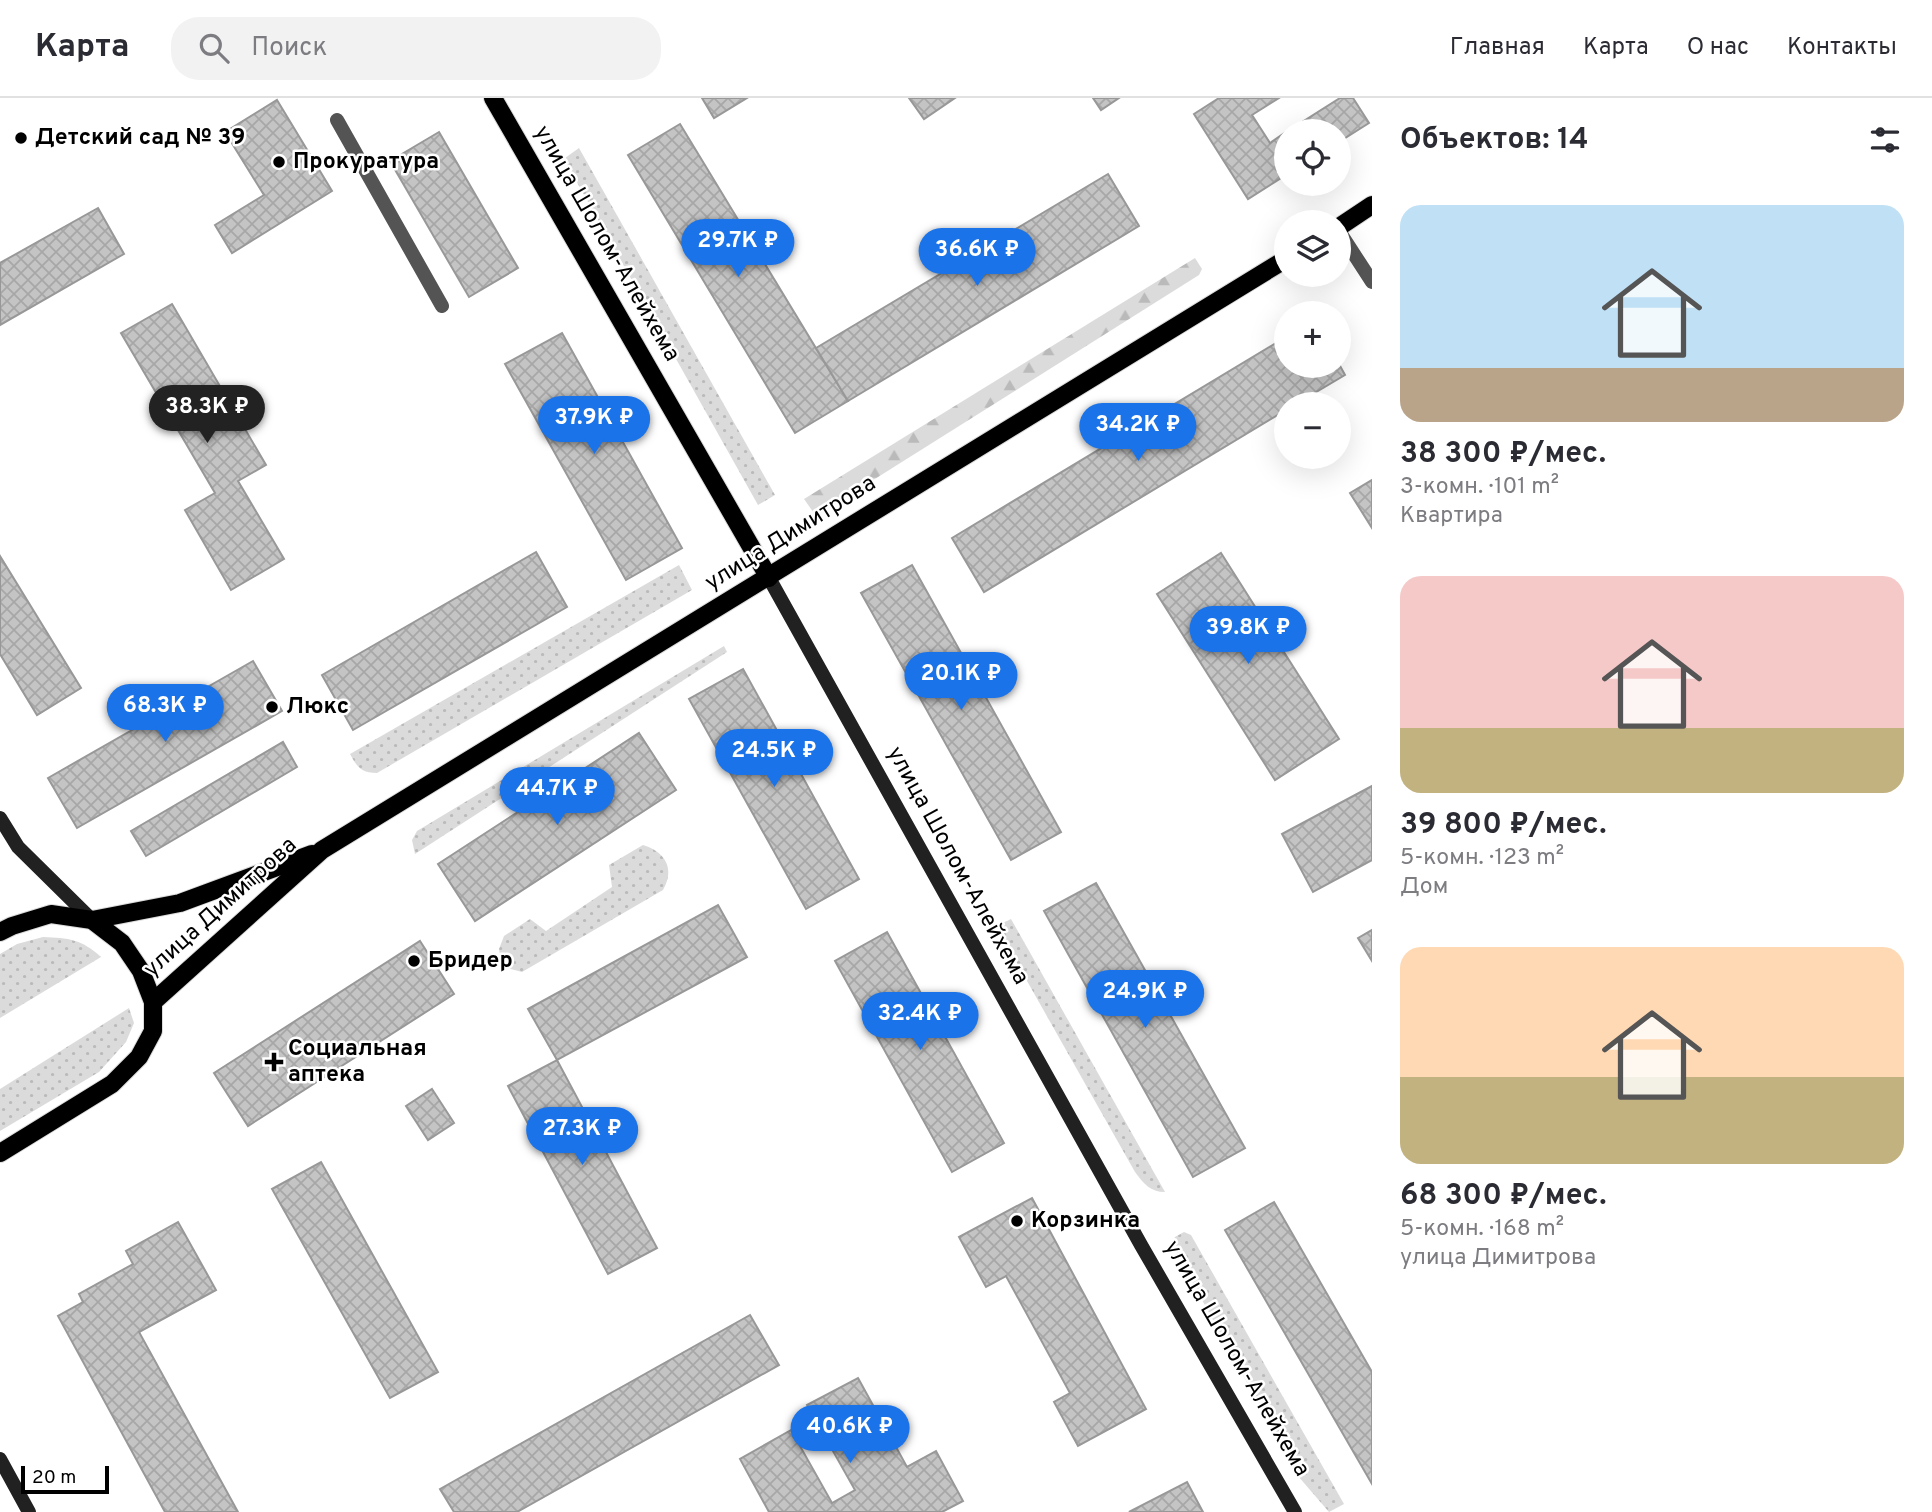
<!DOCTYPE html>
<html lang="ru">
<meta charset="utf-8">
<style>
body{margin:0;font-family:Overpass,sans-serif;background:#f2f2f3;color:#2b2b33;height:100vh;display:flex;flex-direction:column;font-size:26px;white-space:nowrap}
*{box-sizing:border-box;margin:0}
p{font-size:23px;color:#7c7c81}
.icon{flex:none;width:38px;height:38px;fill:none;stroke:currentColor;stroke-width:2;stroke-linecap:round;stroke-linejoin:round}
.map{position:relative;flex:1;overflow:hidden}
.sheet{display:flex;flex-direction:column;background:#fff;width:560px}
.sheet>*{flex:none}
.fabs{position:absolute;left:1274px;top:21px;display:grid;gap:14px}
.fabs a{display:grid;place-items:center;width:77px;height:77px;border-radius:50%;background:#fff;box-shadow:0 7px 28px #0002;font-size:35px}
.scale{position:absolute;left:21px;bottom:18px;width:88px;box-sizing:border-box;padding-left:7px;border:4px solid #000;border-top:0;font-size:19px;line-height:24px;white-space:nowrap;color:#000;-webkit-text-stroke:5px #fff;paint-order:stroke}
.price{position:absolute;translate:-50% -60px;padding:0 16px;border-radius:24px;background:#1a73e8;color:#fff;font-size:23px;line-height:46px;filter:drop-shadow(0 2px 4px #0008)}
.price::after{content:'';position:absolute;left:50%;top:42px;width:21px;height:16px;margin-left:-10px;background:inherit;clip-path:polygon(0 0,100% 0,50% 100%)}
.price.selected{background:#222;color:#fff}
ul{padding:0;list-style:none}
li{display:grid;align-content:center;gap:14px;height:371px;padding:0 28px}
li span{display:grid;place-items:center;height:217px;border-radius:21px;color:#555}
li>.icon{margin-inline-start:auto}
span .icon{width:126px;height:126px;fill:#fffc;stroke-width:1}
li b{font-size:30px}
h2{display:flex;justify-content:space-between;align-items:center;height:84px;padding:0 28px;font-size:30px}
header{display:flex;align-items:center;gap:42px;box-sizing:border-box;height:98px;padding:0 35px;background:#fff;border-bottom:2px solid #e1e1e2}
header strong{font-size:33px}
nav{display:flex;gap:38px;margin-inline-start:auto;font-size:24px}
.search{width:490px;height:63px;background:#f2f2f3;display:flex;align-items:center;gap:18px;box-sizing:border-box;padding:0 24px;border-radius:28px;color:#7c7c81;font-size:26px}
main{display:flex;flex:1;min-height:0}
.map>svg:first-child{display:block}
.grass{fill:url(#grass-dots)}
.forest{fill:url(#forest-firs)}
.building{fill:url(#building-cross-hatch);stroke:#989898;stroke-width:2}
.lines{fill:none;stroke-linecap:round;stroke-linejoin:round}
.primary-casing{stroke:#dbdbdb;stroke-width:20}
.service{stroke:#545454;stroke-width:14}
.minor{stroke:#545454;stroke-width:14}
.secondary{stroke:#212121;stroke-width:14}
.primary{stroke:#000;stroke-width:18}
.poi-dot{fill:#000;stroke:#fff;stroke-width:2.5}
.labels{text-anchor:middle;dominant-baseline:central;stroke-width:5;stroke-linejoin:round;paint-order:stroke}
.poi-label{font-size:23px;font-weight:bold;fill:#000;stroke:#fff;text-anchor:start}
.street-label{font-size:23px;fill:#000;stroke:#fff}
</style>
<header>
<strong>Карта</strong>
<div class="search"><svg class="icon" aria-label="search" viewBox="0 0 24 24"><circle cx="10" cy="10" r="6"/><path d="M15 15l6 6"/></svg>Поиск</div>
<nav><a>Главная</a><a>Карта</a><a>О нас</a><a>Контакты</a></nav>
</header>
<main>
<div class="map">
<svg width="1372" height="1414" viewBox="0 0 1372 1414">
<defs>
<pattern id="grass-dots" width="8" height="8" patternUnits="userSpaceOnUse" patternTransform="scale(1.75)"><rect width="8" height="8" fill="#dbdbdb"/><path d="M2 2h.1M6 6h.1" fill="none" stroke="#bababa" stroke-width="1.8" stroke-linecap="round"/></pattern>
<pattern id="forest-firs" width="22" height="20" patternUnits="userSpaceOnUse" patternTransform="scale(1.75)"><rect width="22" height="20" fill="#dbdbdb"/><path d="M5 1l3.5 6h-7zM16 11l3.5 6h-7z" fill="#bababa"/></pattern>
<pattern id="building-cross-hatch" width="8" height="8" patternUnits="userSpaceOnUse" patternTransform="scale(1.75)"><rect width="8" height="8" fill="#c4c4c4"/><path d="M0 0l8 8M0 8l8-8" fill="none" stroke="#a7a7a7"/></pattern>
</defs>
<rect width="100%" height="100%" fill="#fff"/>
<g class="grass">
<path d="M579,50L775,397L758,407L565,63V60Z"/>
<path d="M679,467L692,492L377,675C361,675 357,669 350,656Z"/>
<path d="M724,548L727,554L415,756L412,742L417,733Z"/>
<path d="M643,747C666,754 675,771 663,792L522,874L507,870L501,862L499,851L504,838L530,821L546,833L612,789L609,767Z"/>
<path d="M1011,821L1165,1094C1150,1094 1144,1086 1135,1074L1005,844L1002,833L1003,825Z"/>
<path d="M43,839C69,840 81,841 101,859L0,920V856L17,846Z"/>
<path d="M129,910L134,925L126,944L99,974L0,1033V991Z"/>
<path d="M1184,1134L1191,1137L1344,1406L1329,1414L1298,1378L1171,1145L1175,1139Z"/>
</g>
<path class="forest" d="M1195,160L1202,171L1199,177L816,418L804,401Z"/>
<g class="building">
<path d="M702,0H747L714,20Z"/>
<path d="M909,0H955L924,21Z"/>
<path d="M1093,0H1119L1101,12Z"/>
<path d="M1219,0H1279L1252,17L1270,45L1286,34V77L1248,101L1194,16Z"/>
<path d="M1340,0H1353L1369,25L1339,44V33H1288Z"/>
<path d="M277,2L332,93L232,155L215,127L264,97L225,34Z"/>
<path d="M680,26L848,303L795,335L628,57Z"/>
<path d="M439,34L518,170L469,199L390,63Z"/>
<path d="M1108,76L1139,128L848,303L816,250Z"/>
<path d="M98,110L124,156L0,227V165Z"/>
<path d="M172,206L266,367L238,383L284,461L231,492L185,412L215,395L121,235Z"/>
<path d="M562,235L682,450L626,482L505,266Z"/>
<path d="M1286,239V268L1339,266L1345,277L1296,306H1286V312L984,494L952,440Z"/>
<path d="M1372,382V430L1350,395Z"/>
<path d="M536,454L567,509L353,632L322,577Z"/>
<path d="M1221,455L1339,641L1275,682L1157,496Z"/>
<path d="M0,458L81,590L37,617L0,556Z"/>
<path d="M912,467L1061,734L1011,762L861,495Z"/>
<path d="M253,563L282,613L77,730L48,680Z"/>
<path d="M743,571L859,781L806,811L689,601Z"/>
<path d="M639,635L676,692L475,823L438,766Z"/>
<path d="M283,644L297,669L146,758L131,733Z"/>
<path d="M1372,688V762L1313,794L1282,736Z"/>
<path d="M1096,785L1245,1050L1193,1079L1044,813Z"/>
<path d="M718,807L747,859L557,962L528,911Z"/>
<path d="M1372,832V863L1358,840Z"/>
<path d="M887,834L1004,1045L952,1074L835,863Z"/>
<path d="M420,843L454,896L248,1028L214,975Z"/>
<path d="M557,962L657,1150L608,1176L508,988Z"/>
<path d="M432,991L454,1025L428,1042L406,1008Z"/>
<path d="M321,1064L438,1274L390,1300L272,1091Z"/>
<path d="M1032,1100L1146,1311L1078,1348L1054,1304L1070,1295L1006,1178L986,1189L959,1139Z"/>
<path d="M1274,1104L1372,1274V1386L1225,1132Z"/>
<path d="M178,1124L216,1192L139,1234L238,1414H165L58,1218L83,1204L79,1196L133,1166L126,1153Z"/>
<path d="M750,1217L779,1267L517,1414H454L440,1391Z"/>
<path d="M858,1280L907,1369L936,1353L963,1403L942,1414H769L740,1361L791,1332L832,1405L855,1392L807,1307Z"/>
<path d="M1187,1384L1203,1414H1129Z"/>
</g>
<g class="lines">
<defs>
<g id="primary">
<path d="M493,0L769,480"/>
<path d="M1339,129L1372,107"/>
<path d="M92,822L180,805L312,756"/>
<path d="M0,834L12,828L51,816L92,822L122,845L141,873L153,904V933L139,959L112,986L0,1055"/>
<path d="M153,904L322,752L1286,161"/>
</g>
</defs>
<use href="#primary" class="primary-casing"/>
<path class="service" d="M337,22L442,208"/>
<path class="minor" d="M1339,133L1372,184"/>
<g class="secondary">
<path d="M769,480L1141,1147L1295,1414"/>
<path d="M0,720L18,749L92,822"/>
<path d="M0,1361L29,1414"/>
</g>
<use href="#primary" class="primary"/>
</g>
<g class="poi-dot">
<circle cx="21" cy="40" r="7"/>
<circle cx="279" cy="64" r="7"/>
<circle cx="272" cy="609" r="7"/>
<circle cx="414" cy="863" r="7"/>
<path d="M270.5 953.5h7v7h7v7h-7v7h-7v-7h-7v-7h7z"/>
<circle cx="1017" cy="1123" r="7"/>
</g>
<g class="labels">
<g class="poi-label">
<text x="35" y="40">Детский сад № 39</text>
<text x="293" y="64">Прокуратура</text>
<text x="286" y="609">Люкс</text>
<text x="428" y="863">Бридер</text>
<text x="288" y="951">Социальная<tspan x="288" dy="26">аптека</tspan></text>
<text x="1031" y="1123">Корзинка</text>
</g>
<g class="street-label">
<text transform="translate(606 146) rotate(60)">улица Шолом-Алейхема</text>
<text transform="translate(791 436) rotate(-32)">улица Димитрова</text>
<text transform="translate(957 768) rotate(61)">улица Шолом-Алейхема</text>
<text transform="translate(221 810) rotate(-42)">улица Димитрова</text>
<text transform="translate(1236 1261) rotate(60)">улица Шолом-Алейхема</text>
</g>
</g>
</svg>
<div class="fabs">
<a><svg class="icon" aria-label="locate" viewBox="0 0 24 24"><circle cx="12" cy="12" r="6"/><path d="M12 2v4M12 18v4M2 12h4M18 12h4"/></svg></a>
<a><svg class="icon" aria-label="layers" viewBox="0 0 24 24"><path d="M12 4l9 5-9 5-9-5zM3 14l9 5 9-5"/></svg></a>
<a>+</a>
<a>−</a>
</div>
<div class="scale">20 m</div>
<b class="price" style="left:738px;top:181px">29.7K ₽</b>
<b class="price" style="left:977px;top:190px">36.6K ₽</b>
<b class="price selected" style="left:207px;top:347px">38.3K ₽</b>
<b class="price" style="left:594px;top:358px">37.9K ₽</b>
<b class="price" style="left:1138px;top:365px">34.2K ₽</b>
<b class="price" style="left:1248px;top:568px">39.8K ₽</b>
<b class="price" style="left:961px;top:614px">20.1K ₽</b>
<b class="price" style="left:165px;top:646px">68.3K ₽</b>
<b class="price" style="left:774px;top:691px">24.5K ₽</b>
<b class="price" style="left:557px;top:729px">44.7K ₽</b>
<b class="price" style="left:1145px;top:932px">24.9K ₽</b>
<b class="price" style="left:920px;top:954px">32.4K ₽</b>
<b class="price" style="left:582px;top:1069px">27.3K ₽</b>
<b class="price" style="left:850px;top:1367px">40.6K ₽</b>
</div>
<section class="sheet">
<h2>Объектов: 14<svg class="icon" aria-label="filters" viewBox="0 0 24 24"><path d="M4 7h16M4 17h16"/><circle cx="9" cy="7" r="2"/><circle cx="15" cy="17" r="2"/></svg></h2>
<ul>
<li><span style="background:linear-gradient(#bfe0f5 75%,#b9a48a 0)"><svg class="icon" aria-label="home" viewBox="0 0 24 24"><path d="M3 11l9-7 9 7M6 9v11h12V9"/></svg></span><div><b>38 300 ₽/мес.</b><p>3-комн. · 101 m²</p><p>Квартира</p></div></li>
<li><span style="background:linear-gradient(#f6c9c9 70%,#c2b280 0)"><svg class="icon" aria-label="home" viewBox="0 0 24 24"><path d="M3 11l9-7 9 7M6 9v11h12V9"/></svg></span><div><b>39 800 ₽/мес.</b><p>5-комн. · 123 m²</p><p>Дом</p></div></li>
<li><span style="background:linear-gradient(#ffd9b3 60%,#c2b280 0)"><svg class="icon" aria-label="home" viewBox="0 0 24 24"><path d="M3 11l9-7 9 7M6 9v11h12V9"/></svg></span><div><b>68 300 ₽/мес.</b><p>5-комн. · 168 m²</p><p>улица Димитрова</p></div></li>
</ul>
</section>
</main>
